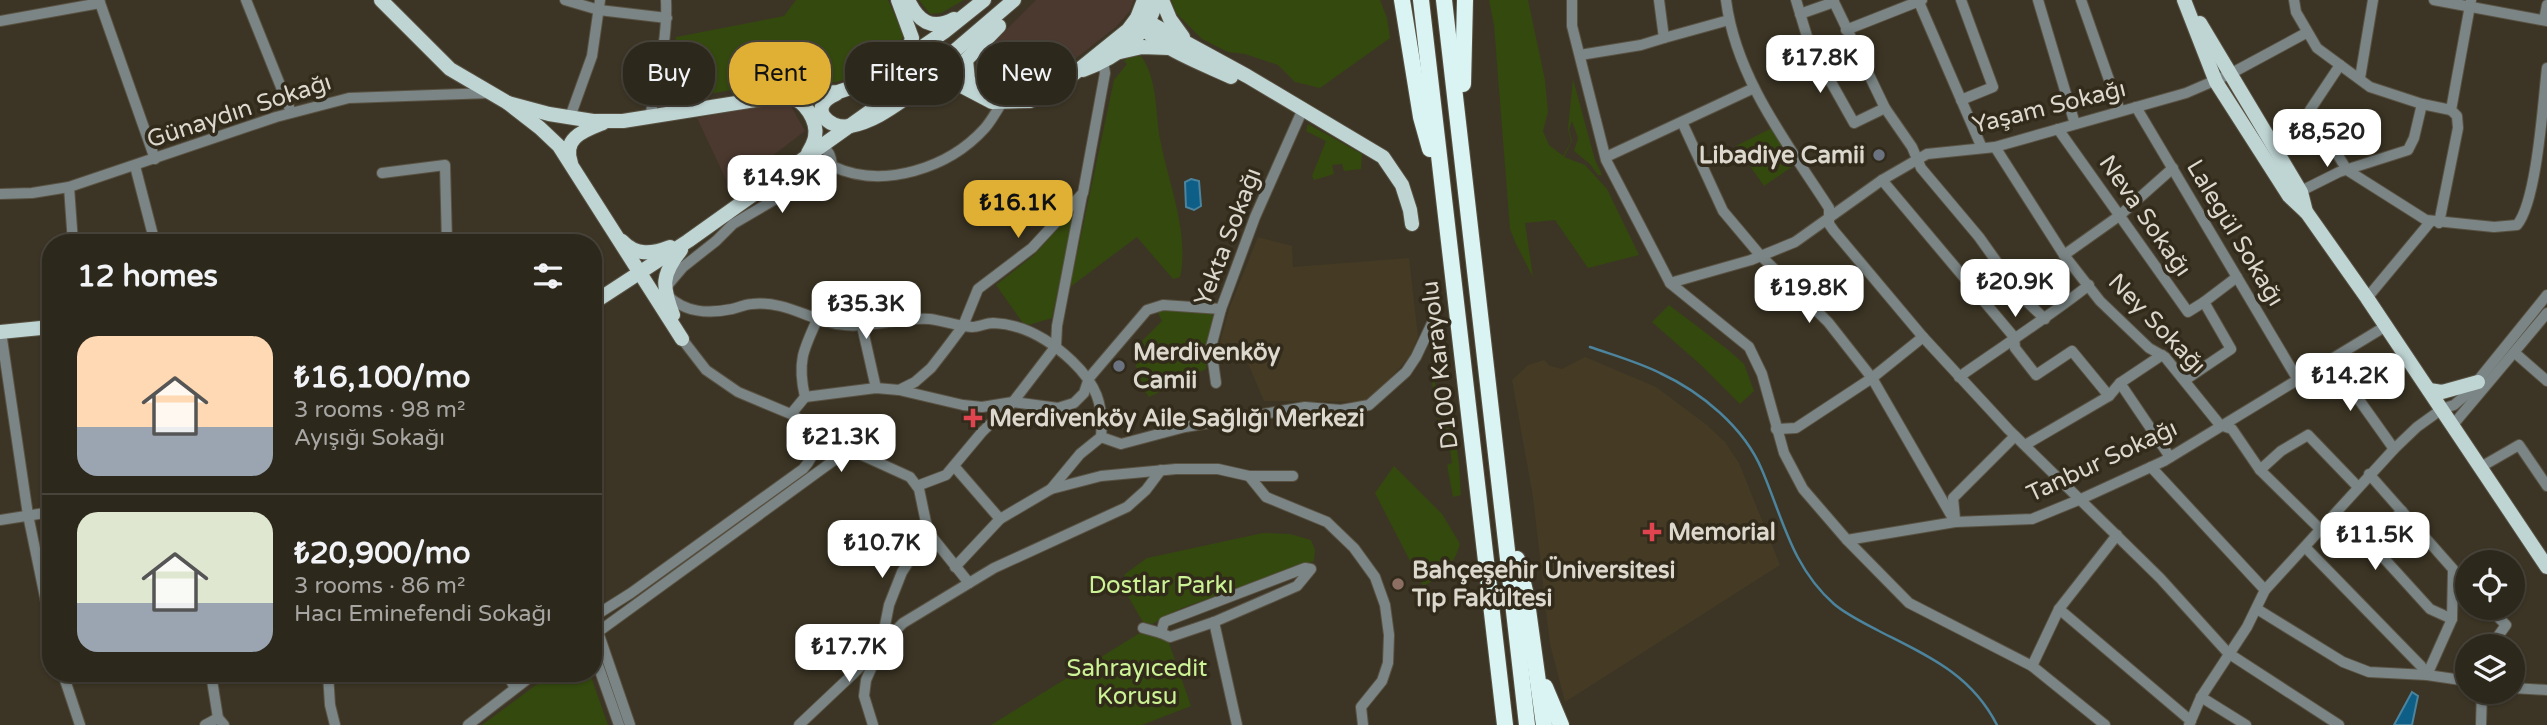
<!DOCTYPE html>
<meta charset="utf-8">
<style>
body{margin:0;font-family:"Varela Round",sans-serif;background:#353025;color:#f1f3f6;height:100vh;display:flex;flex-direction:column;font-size:26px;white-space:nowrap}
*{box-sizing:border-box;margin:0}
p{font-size:23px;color:#a7a6a3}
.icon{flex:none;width:38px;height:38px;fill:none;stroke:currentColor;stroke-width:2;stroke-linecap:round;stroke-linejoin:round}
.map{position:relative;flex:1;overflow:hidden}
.sheet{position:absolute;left:42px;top:234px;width:560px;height:448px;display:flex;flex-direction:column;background:#2d281c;border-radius:28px;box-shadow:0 2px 5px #0004,0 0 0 2px #48443b}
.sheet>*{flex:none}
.hud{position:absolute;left:623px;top:42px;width:665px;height:63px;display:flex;gap:14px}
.fabs{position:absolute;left:2455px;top:550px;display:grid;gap:14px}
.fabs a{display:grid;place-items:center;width:70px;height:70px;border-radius:50%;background:#2d281c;box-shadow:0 2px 5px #0004,0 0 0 2px #48443b;font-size:35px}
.price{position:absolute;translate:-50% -60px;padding:0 16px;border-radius:14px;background:#fff;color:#222;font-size:23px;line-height:46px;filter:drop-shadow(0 2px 4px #0008)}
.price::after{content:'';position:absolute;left:50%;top:42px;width:21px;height:16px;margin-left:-10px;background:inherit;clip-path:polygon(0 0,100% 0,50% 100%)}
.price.selected{background:#dfb034;color:#111}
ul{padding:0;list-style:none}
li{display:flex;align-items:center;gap:21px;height:175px;padding:0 35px}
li+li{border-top:2px solid #48443b}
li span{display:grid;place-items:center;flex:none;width:196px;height:140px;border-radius:21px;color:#555}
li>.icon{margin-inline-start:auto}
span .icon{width:84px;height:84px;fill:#fffc;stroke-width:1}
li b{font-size:30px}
h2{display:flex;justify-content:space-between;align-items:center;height:84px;padding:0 35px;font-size:30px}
.tag{padding:0 24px;border-radius:28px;background:#2d281c;box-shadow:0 2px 5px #0004,0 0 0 2px #48443b;font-size:24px;line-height:63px}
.tag.selected{background:#dfb034;color:#111}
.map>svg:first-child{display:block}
.built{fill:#453a24}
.education{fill:#4b392f}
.green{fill:#34490e}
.water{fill:#0e5f88;stroke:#4c839d;stroke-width:2}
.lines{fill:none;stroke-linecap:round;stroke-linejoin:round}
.stream{stroke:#4c839d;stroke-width:2.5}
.minor-casing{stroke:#595243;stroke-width:12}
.major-casing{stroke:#595243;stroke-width:16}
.highway-casing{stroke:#595243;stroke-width:18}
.minor{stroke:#7b8585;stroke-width:10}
.major{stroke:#bfd5d4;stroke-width:14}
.highway{stroke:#d9f4f3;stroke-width:16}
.worship-dot{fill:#6b7280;stroke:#322b1b;stroke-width:2.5}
.health-dot{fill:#e0444e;stroke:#322b1b;stroke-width:2.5}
.education-dot{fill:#8d6e63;stroke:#322b1b;stroke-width:2.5}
.labels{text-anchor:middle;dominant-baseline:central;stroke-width:7;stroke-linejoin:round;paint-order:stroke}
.street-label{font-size:24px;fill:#dcd8ce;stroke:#322b1b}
.poi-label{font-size:24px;font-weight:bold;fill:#dcd8ce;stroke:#322b1b;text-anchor:start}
.park-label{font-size:24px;fill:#cbf294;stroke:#322b1b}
</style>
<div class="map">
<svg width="2547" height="725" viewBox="0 0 2547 725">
<rect width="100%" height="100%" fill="#3c3525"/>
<g class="built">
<path d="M1258,237L1292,246L1293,267L1409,258L1418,337L1410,356L1369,402L1264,401L1244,354L1219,346L1229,309Z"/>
<path d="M1585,357L1656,387L1707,425L1725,442L1739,463L1780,565L1565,702L1550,644L1533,497L1512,380L1528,365L1544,360L1550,366L1562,369Z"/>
</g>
<g class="education">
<path d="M1036,0H1134L1130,11L1116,27L1039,87L1020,94H994L985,89L977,63L984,52Z"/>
<path d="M788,101L805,131L730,188L697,118Z"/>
</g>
<g class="green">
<path d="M796,0H888L904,36C891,56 850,83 827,83C810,84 794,80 778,83C740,88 702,95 665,102L676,37L784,16Z"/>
<path d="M919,0H964L941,13L930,14Z"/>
<path d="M1171,0H1380L1387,18L1390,38L1320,88L1295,82L1278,65L1245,54L1228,52L1202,39L1176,13Z"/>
<path d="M1489,0H1528L1545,80L1548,112L1543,131L1549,145L1563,156L1571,142L1568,129L1573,79L1595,160L1602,175H1598L1590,164L1574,151L1578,138L1572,121L1569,129L1572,141L1564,157L1585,165L1607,189L1639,255L1588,268L1555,220L1525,223L1533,277L1516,244L1510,229L1494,25Z"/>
<path d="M1141,56C1158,80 1155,111 1160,139C1168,182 1190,234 1180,277L1173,279L1137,237L1070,287L1114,80L1127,64L1124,61L1129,57Z"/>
<path d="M1308,124L1362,154L1361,169L1344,171L1342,164L1332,165L1334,174L1314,180L1312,176L1326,141L1306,131Z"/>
<path d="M1772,128L1796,164L1764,186L1736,146Z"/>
<path d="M1075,210L1052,318L1025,326L996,285L1034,255Z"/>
<path d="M1669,305L1727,349L1744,364L1754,391L1740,404L1701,365L1652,322Z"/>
<path d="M1169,307L1208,312L1215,317L1208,347L1206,369L1149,397L1138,382L1134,349L1162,321L1158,313Z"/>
<path d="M1432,363L1441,420C1461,433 1459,473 1461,495L1453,497L1447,465L1452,463L1448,436L1441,438L1431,376Z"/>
<path d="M1394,466L1442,514L1460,544C1454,565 1443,576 1423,586L1375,493Z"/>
<path d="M1263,533L1290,534L1311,540L1315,550L1314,561L1182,608L1152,624L1143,622L1122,586L1125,574L1147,558Z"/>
<path d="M1143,631L1164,638L1169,643L1191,706L1142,725H991Z"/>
<path d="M551,674H590L608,725H482Z"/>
</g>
<g class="water">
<path d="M1191,179L1199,181L1201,206L1194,210L1186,207L1185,182Z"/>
<path d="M2412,692L2418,696L2412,725H2394Z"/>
</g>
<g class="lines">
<path class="stream" d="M1590,347C1613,355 1638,362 1660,373C1701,392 1744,427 1762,470C1783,519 1792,567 1834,604C1847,615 1864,623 1879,631C1928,656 1971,674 1997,725"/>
<defs>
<g id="minor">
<path d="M99,0L155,159"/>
<path d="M246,0L291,112"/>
<path d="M565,0L599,10L667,18"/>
<path d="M1572,0V26L1606,160L1670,283L1749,347L1762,374L1784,453L1803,489L1847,540L1909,603L2032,666L2105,725"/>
<path d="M1659,0L1664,38L1729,20"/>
<path d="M1726,0C1736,78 1787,143 1829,208V224L1834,231L1923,337L2009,430L2160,578L2228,653L2339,725"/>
<path d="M1796,0L1809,43L1854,123L1885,108"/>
<path d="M1833,0L1885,108L1912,147L1921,168L1979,237L2021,296L2045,319"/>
<path d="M1918,0L1982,148"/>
<path d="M2038,0L2075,124"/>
<path d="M2081,0L2120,111"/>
<path d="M2294,0L2296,12L2317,48L2370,87L2422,104L2451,110"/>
<path d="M2434,0L2547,21"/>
<path d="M1800,14L1834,2"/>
<path d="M2544,20L2547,5"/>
<path d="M0,21L100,3"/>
<path d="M1846,30L1922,0"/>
<path d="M1580,55L1641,45L1664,38"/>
<path d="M2340,65L2310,110L2347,170L2426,220L2494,227L2517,225C2537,201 2543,102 2547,68"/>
<path d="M2360,78L2373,0"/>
<path d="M1961,100L1993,87L1961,0"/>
<path d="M2136,107L2298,380"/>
<path d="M570,117L592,56L600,0"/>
<path d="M650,117C657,79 668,40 666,0"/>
<path d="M1682,122L1723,211L1760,255L1828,322L1872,378L1955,522"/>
<path d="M2058,129L2188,312L2204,302"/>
<path d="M1995,147L2064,255L2100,301L2149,348L2165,357L2220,425L2232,429L2260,470L2320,529"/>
<path d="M1606,157L1754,88"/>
<path d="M135,166L155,243"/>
<path d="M832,166C883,190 949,168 985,128C992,120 997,110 1003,101"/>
<path d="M382,173L445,165L447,243"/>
<path d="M1882,180L2014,337L2015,348L2036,375L2072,351L2109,396"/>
<path d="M69,187L73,243"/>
<path d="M0,194L32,193L69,187L276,117L349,98L490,93"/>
<path d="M2295,194L2339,172L2408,150L2414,138L2422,104"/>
<path d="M2439,223L2458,128L2457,116L2451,110L2471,0"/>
<path d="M2064,255L2119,216L2173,168"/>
<path d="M1670,283L1751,260L1795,242L1882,180L1927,154L1995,147L2186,93L2230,74L2306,33"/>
<path d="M666,287L683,267L716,241L733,224L832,166C831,155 829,150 819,146"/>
<path d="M667,295C685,313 708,314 732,309C738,308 745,304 752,304C787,300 813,323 845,325C873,328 901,317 930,319C944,321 958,326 972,327C979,327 986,323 993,323C1025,324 1050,340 1072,361C1096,384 1104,404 1101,437L1080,454L1051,489L1000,519L955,567"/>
<path d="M2367,298L2431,221"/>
<path d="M862,326L876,388"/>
<path d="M1,332L28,515L51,626"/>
<path d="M682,339L706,370L738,392L793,415L820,436L910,477L919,489L928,532L969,583"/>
<path d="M2515,353L2547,381"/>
<path d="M2330,359L2394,449"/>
<path d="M1959,377C2003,346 2047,318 2089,285"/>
<path d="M2185,380L2231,349L2204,302L2237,277"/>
<path d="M1216,383L1211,347L1221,309L1255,217L1302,111"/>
<path d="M2120,383L2170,457"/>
<path d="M899,390L915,382L931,368L945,350L963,326L978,289L1032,248L1083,193L1105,73L1103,62"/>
<path d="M805,397L876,388L899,390L963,405L982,407L1013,402L1058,408L1074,403L1084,393L1089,378L1147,310L1163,305L1221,309"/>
<path d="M791,414L805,397C797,362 803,350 818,318"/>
<path d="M2452,426L2547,313"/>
<path d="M1776,429L1796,428L1872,378L1923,337"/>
<path d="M1101,437L1121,444L1185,427L1305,407L1341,410L1369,405L1406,372L1416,357L1434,319"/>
<path d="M2025,445L2109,396L2120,383L2162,355"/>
<path d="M954,466L1000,519"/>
<path d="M2151,467L2265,590"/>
<path d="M2479,468L2519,445L2547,486"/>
<path d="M2260,470L2281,451L2308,435L2358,487"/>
<path d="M2369,474L2468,586"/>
<path d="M1249,476L1266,497L1327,522L1354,548L1375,577L1385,605L1389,635L1388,663L1382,681L1361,707L1363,725"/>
<path d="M917,486L946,475L982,432L1013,402L1056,346L1057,326L1082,195"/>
<path d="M1051,489L1101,476L1176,469H1218L1249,476H1293"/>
<path d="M2402,511L2370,543L2430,609L2452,619"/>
<path d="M1955,519L1953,498L2015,436"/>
<path d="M0,520L51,512"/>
<path d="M1847,540L1955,522L2032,519L2081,499L2164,461L2386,326"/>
<path d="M2306,548L2421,666L2427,675L2468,681"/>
<path d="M1305,568L1311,569L1297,586L1214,622L1170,637L1161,633L1164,622Z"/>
<path d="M2488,607L2506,625L2491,646"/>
<path d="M2059,609L2191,721"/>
<path d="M2257,609L2343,662L2369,672L2427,675L2452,619L2453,570"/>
<path d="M593,617L631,593L803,469C814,457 818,445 808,431"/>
<path d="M1214,622L1237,725"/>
<path d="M1143,628L1161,633"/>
<path d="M593,651L619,725"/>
<path d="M2032,666L2059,609L2117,535"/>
<path d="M63,674L80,725"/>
<path d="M211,674L218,718L224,725"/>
<path d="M328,674L330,705L335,725"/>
<path d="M507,674L515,688"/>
<path d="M2513,688L2547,690"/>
<path d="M2201,697L2246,725"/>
<path d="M205,725L218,718"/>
<path d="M468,725L534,674"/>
<path d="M630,725L598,632L833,461L848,454H861"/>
<path d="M799,725L853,674L903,623L994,568L1127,507L1146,490L1161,470"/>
<path d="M873,725L864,696L866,680L881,646L889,605L902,572L928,532"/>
<path d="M2189,725L2201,697L2247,627L2265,590L2394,449L2417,427L2442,409L2454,405L2467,394L2547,295"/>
<path d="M2481,725L2482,691"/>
</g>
<g id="major">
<path d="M381,0L450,69L508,103L540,128L559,146L682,339"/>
<path d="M898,0L912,38L906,58"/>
<path d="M908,0C918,21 931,31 954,19"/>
<path d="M1162,0L1170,19L1183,37"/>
<path d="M2184,0L2216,82L2289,196L2307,213L2367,298L2547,567"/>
<path d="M1137,18L1148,22L1247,76L1383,157L1402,185L1410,210L1412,224"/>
<path d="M1139,22C1153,46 1206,65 1231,77"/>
<path d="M2200,23L2301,192L2306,212"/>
<path d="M1120,52L1142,47L1169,48"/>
<path d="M1083,70C1115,58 1150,35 1156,0"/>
<path d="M977,90L968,80L966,60L999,26"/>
<path d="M836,94C807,106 827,130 850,126C883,120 907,94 936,79L952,81L992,102L1030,101L1055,89L1128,30L1137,18L1144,0"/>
<path d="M789,97C805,100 818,121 815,137C814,143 811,148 808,153"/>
<path d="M508,103L549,114L593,121H623L780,96L838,92L874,80L944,32L984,0"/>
<path d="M571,163C562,138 583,131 603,123"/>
<path d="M622,241C636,256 652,254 670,247"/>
<path d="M593,303L688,241L952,53L1014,0"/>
<path d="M673,315C662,286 661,275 681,250"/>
<path d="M0,332L51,327"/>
<path d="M2429,390L2442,392L2478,382"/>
</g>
<g id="highway">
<path d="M1402,0L1421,117L1430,149"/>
<path d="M1421,0L1505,725"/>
<path d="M1444,0L1527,725"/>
<path d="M1463,84L1465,0"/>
<path d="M1517,559L1526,595L1544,725"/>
<path d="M1545,687L1561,725"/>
</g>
</defs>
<use href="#minor" class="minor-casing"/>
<use href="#major" class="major-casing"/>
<use href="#highway" class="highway-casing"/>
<use href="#minor" class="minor"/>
<use href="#major" class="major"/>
<use href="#highway" class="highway"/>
</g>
<g class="worship-dot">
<circle cx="1879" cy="155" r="7"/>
<circle cx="1119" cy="366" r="7"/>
</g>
<g class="health-dot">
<path d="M969.5 407.5h7v7h7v7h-7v7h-7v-7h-7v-7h7z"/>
<path d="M1648.5 521.5h7v7h7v7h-7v7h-7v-7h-7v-7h7z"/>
</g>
<circle class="education-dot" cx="1398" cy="584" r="7"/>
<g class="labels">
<g class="street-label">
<text transform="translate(2049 107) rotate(-14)">Yaşam Sokağı</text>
<text transform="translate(239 111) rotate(-18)">Günaydın Sokağı</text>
<text transform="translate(2145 216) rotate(55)">Neva Sokağı</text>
<text transform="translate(2235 233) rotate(59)">Lalegül Sokağı</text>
<text transform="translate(1228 237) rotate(-69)">Yekta Sokağı</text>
<text transform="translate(2157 324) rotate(46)">Ney Sokağı</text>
<text transform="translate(1440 365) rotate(-97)">D100 Karayolu</text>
<text transform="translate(2102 461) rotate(-25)">Tanbur Sokağı</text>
</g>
<g class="poi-label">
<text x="1865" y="155" text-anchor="end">Libadiye Camii</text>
<text x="1133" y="352">Merdivenköy<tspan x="1133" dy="28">Camii</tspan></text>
<text x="989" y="418">Merdivenköy Aile Sağlığı Merkezi</text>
<text x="1668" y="532">Memorial</text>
<text x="1412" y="570">Bahçeşehir Üniversitesi<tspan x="1412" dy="28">Tıp Fakültesi</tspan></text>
</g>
<g class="park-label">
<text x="1161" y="585">Dostlar Parkı</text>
<text x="1137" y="668">Sahrayıcedit<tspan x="1137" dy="28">Korusu</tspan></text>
</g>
</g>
</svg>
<div class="fabs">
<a><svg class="icon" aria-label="locate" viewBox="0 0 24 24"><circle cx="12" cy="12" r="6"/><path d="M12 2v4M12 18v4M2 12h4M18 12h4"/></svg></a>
<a><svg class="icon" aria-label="layers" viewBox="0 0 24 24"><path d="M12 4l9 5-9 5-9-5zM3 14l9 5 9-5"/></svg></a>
</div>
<b class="price" style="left:1820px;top:95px">₺17.8K</b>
<b class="price" style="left:2327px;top:169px">₺8,520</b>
<b class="price" style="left:782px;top:215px">₺14.9K</b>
<b class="price selected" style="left:1018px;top:240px">₺16.1K</b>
<b class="price" style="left:2015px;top:319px">₺20.9K</b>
<b class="price" style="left:1809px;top:325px">₺19.8K</b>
<b class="price" style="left:866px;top:341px">₺35.3K</b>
<b class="price" style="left:2350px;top:413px">₺14.2K</b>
<b class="price" style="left:841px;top:474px">₺21.3K</b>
<b class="price" style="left:2375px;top:572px">₺11.5K</b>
<b class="price" style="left:882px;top:580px">₺10.7K</b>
<b class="price" style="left:849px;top:684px">₺17.7K</b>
<div class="hud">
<a class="tag">Buy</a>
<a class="tag selected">Rent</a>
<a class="tag">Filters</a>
<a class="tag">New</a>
</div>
<section class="sheet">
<h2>12 homes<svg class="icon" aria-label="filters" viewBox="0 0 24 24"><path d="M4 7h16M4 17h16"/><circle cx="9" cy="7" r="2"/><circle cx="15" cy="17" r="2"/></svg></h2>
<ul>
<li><span style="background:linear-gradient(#ffd9b3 65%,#9aa5b1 0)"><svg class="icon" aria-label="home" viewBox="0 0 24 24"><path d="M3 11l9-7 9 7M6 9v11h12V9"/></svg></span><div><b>₺16,100/mo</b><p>3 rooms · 98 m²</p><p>Ayışığı Sokağı</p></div></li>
<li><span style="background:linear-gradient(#dfe7d0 65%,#9aa5b1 0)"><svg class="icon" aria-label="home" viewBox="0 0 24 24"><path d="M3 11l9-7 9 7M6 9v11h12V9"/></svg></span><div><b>₺20,900/mo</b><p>3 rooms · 86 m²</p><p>Hacı Eminefendi Sokağı</p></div></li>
</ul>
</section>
</div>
